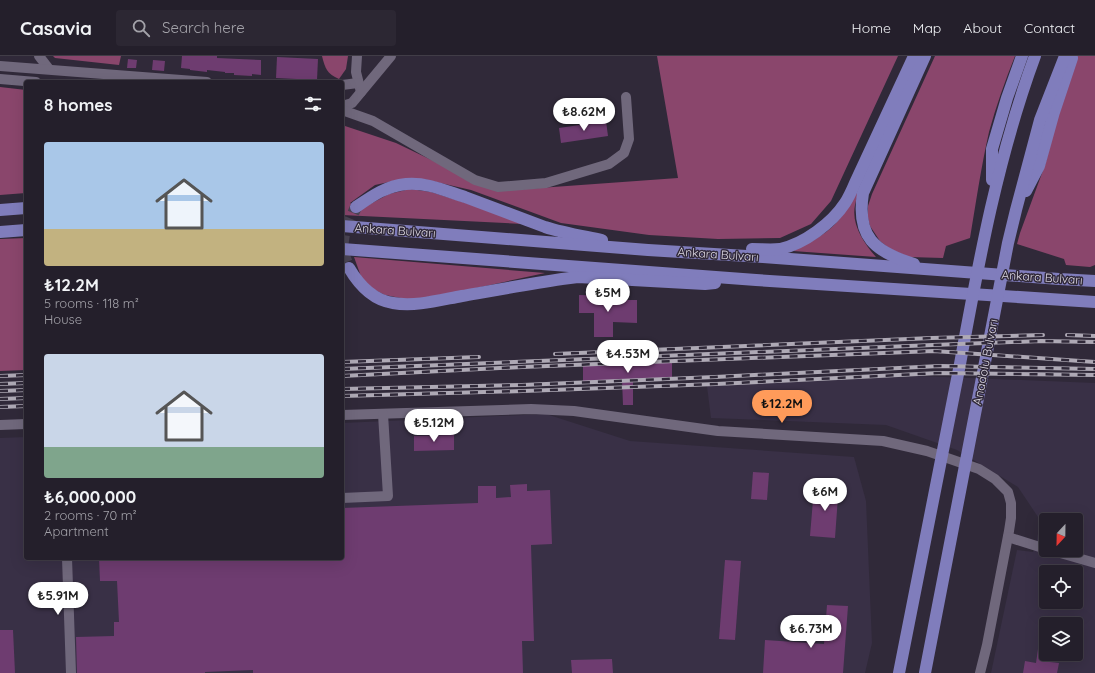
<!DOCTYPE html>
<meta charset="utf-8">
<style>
body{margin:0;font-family:Quicksand,sans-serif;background:#2c2733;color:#f1f3f6;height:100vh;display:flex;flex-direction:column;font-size:15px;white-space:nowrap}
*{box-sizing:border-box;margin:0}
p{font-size:13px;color:#a3a2a9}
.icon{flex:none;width:22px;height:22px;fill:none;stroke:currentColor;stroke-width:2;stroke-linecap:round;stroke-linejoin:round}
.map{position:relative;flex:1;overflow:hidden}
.side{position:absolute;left:24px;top:24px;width:320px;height:480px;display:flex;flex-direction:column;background:#241f2b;border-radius:4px;box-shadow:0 4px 16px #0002,0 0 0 1px #413d47}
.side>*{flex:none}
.needle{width:26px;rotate:202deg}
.controls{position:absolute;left:1039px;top:457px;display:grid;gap:8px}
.controls a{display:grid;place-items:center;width:44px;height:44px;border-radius:4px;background:#241f2b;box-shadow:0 4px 16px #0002,0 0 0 1px #413d47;font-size:20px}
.price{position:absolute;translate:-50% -34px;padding:0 9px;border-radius:14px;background:#fff;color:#222;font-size:13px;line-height:26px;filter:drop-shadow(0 1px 2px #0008)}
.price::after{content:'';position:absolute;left:50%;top:24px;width:12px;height:9px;margin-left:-6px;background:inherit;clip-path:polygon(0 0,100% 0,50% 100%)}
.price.on{background:#ff9b5a;color:#111}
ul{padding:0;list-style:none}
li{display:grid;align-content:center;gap:8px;height:212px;padding:0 20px}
li span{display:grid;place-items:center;height:124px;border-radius:4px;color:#555}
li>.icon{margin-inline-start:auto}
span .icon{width:72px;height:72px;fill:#fffc;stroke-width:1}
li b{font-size:17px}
h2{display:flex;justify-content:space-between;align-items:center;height:48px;padding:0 20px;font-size:17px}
header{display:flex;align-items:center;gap:24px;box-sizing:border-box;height:56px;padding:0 20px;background:#241f2b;border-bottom:1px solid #413d47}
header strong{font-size:19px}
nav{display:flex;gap:22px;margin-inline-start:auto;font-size:14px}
.search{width:280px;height:36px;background:#2c2733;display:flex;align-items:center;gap:10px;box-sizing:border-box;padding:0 14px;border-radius:4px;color:#a3a2a9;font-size:15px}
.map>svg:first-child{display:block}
.built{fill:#393046;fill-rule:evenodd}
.forest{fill:#8a466c}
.building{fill:#6e3c70}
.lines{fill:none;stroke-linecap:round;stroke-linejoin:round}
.major-tunnel{stroke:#4a4453;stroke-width:12;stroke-dasharray:12 6;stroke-linecap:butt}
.minor{stroke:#70687c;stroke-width:10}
.major{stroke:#807dbc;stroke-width:12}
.rail-casing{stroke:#aea9b5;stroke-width:4}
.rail{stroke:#302939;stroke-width:2.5;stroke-dasharray:8;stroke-linecap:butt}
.labels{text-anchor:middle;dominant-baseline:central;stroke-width:3;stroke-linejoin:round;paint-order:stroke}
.street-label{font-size:12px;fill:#dfdae5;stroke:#302939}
</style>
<header>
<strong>Casavia</strong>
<div class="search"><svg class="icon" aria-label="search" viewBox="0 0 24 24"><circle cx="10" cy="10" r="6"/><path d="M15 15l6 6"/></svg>Search here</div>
<nav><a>Home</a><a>Map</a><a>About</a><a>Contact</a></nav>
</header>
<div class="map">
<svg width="1095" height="617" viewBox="0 0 1095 617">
<rect width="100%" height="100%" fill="#302939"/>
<g class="built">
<path d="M919,320L1095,327V617H991L1017,494L1033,496L1036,490L1040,464L1018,431L957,394L886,369L711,362L707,330ZM1046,464H1076V494H1046ZM1046,516H1076V546H1046ZM1046,568H1076V598H1046Z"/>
<path d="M546,358L630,385L854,401L866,445L872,587L865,617H0V382L26,381V502H342V367Z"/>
</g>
<g class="forest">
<path d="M53,0H121L119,9L55,2Z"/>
<path d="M322,0H348L346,13L339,23C327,18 325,12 322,0Z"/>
<path d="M657,0H898L831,145L811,168L780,182L718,183L649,179L561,167L471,134L423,123L398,124L375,129L350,147L361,153L389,138L410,133L431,136L469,148L523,168L342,159V69L396,87L496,135L678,122Z"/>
<path d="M935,0H1015C1005,25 996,50 989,76C981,111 976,147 970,182L946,190L943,202L909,201L890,193L880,185L870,170L868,162V150L872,138Z"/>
<path d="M1077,0H1095V209L1090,211L1066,209L1064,203L1017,188L1020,177L1045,109L1063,41Z"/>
<path d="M0,31L26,34V137L0,139Z"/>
<path d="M860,131C859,137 856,143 855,149C851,169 864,187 876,201L793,195C806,188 820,182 831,172C843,161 852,145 860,131Z"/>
<path d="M26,182V314L0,315V183Z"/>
<path d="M354,201L545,217L467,234L411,244L385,239L371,232L363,226Z"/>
</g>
<g class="building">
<path d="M182,0H217V2L261,4V19L252,18V20L234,19V17H225V16L207,14V16L190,14V13L181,12Z"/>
<path d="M277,1L318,3L317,24L276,22Z"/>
<path d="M128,3L137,4L136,12H127Z"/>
<path d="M153,4L165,5L164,15L152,14Z"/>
<path d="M606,65L608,80L561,87L559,72Z"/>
<path d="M579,239L613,240V244H637V267L613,266V281H594V257H579Z"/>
<path d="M672,305V323L633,324V349H623L622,324L583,325V307Z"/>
<path d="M454,379V394L414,395V380Z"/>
<path d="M753,416L769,417L767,444L751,443Z"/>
<path d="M831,426L839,427L835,482L810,480L814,432L830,433Z"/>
<path d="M527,428V435L550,434L552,488L531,489L534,585H522L523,617H253V614L205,616V617H77L76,581L114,580V566H119L117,525H100L99,502H342V452L478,447V430H496V442L511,441L510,429Z"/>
<path d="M725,504L741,505L735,584L719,583Z"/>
<path d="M827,549L848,550L843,617H763L765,584L824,588Z"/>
<path d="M0,574H13L15,617H0Z"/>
<path d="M1038,593L1046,594V598H1052L1050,606L1059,607L1057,617H1023L1025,605L1036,607Z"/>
<path d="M612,603L613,617H572L571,604Z"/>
</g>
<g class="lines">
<g class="major-tunnel">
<path d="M342,191L344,178L356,151"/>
<path d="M342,195L349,212"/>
</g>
<g class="minor">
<path d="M39,0L49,13"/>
<path d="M357,0L356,16L361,36"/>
<path d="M0,10L207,26"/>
<path d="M0,23L36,26"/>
<path d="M342,29L358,27"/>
<path d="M342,50L352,47L391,0"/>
<path d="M342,54L373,65L475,124L498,131L546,127L609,108L624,97L629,83L626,41"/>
<path d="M342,359L531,353L574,355L718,375L883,385L927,395L979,413L995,423L1008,436L1011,447V462L1009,475L987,589L980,617"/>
<path d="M0,369L26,368"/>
<path d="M342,442L388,440L383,358"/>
<path d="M1008,481L1046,493"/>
<path d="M1050,494L1095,507"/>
<path d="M67,502L71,617"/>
</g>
<g class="major">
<path d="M992,124V93L1007,42L1022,0"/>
<path d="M1026,135L1039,110L1054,56L1072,2"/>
<path d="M356,151C372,140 386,130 406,128C426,126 446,135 465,141C492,151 518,161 545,171C563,177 583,180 602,184"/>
<path d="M0,154L26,152"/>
<path d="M342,170L648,194L763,201L1059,223L1095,225"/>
<path d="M0,176L26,174"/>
<path d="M342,193L756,224L1095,246"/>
<path d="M752,193C761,193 771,194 780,193C804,188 832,167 845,147C849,141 852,134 855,127L914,0"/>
<path d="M914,208C875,196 856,181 863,137L925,0"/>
<path d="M349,212C359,229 372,244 393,247C415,251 440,244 462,240C496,234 529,228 562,223L578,221L705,228L715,227"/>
<path d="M899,617C920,514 940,411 960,308C979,204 998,100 1035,0"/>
<path d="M925,617L1008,187L1016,154L1040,64L1065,0"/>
</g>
<defs>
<g id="rail">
<path d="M1067,279L1095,280"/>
<path d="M555,298L932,282L1043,279"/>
<path d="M342,306L479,301"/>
<path d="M342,313L933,289L1041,285L1095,286"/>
<path d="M0,320L26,319"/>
<path d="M342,320L522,311L934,295L1095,306"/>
<path d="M0,328L26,327"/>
<path d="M342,333L522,329L715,321L940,310L1095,313"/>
<path d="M0,335L26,334"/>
<path d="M342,340L523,335L716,328L939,317L1095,319"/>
<path d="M0,343L26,342"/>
<path d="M0,351L26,350"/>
</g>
</defs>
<use href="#rail" class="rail-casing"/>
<use href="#rail" class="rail"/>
</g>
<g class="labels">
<g class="street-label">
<text transform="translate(395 174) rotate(4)">Ankara Bulvarı</text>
<text transform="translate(718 198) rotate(4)">Ankara Bulvarı</text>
<text transform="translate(1042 221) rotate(4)">Ankara Bulvarı</text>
<text transform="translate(985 306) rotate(-79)">Anadolu Bulvarı</text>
</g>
</g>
</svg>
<div class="controls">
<a><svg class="needle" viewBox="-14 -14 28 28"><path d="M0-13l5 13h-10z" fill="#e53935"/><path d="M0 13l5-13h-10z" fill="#a3a2a9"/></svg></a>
<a><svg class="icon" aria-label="locate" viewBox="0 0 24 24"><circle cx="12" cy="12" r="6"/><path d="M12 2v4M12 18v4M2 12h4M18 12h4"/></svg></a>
<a><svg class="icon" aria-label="layers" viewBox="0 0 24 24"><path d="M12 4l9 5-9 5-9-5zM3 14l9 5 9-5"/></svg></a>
</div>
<b class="price" style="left:584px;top:76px">₺8.62M</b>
<b class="price" style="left:608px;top:257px">₺5M</b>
<b class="price" style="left:628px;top:318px">₺4.53M</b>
<b class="price on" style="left:782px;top:368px">₺12.2M</b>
<b class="price" style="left:434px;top:387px">₺5.12M</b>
<b class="price" style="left:825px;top:456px">₺6M</b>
<b class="price" style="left:58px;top:560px">₺5.91M</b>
<b class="price" style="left:811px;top:593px">₺6.73M</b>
<section class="side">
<h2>8 homes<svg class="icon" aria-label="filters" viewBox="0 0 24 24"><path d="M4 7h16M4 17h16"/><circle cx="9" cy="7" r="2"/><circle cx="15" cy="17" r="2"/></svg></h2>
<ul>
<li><span style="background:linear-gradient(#a9c7e8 70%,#c2b280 0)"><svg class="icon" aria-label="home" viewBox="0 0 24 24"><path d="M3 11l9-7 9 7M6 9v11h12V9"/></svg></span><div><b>₺12.2M</b><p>5 rooms · 118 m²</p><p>House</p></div></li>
<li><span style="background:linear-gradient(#c9d6e8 75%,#7fa58c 0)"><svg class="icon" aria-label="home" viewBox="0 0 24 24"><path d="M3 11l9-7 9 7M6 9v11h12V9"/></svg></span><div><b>₺6,000,000</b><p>2 rooms · 70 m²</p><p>Apartment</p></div></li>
</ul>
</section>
</div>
